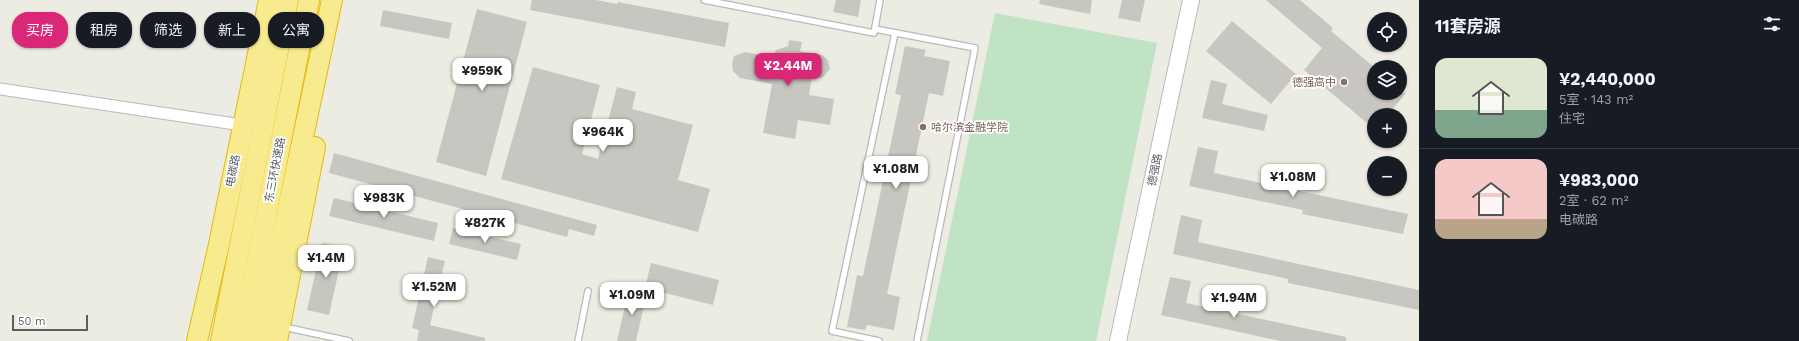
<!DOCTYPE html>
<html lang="zh">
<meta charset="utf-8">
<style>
body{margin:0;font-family:"Work Sans","Noto Sans SC",sans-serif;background:#242831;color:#f1f3f6;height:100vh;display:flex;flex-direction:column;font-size:15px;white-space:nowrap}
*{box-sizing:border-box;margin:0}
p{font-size:13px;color:#9ea1a6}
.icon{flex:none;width:22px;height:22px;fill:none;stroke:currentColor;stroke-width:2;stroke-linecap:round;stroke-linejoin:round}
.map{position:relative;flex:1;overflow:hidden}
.drawer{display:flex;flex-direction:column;background:#171b24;width:380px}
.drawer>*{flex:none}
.banner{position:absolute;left:12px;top:12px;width:380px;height:36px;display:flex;gap:8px}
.fabs{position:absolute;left:1367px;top:12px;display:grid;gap:8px}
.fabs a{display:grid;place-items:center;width:40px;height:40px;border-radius:50%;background:#171b24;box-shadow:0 1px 3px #0004;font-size:20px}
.scale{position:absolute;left:12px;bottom:10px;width:76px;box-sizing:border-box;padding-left:4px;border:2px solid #5b5d62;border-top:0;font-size:11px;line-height:14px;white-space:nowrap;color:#5b5d62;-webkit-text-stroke:3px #fff;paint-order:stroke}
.price{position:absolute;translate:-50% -34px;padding:0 9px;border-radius:8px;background:#fff;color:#222;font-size:13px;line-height:26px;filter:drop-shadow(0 1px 2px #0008)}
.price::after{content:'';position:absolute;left:50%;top:24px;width:12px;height:9px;margin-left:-6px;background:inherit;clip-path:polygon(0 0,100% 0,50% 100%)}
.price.on{background:#db2777;color:#fff}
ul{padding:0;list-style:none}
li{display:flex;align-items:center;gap:12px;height:100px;padding:0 16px}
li+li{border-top:1px solid #363941}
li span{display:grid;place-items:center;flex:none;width:112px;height:80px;border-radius:12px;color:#555}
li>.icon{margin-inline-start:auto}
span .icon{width:48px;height:48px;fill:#fffc;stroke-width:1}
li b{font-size:17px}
h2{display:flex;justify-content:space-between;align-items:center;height:48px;padding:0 16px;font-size:17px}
.tag{padding:0 14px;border-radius:16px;background:#171b24;box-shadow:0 1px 3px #0004;font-size:14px;line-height:36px}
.tag.on{background:#db2777;color:#fff}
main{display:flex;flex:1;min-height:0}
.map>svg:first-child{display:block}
.green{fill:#bfe3c4}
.building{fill:#c8c6c0}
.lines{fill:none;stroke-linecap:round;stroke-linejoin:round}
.lane-casing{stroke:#b8b9be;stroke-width:8}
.street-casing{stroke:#b8b9be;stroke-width:13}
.secondary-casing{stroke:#b8bac0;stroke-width:18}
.highway-casing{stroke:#e5bb0a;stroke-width:22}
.lane{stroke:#fff;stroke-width:5.5}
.street{stroke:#fff;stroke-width:11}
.secondary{stroke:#fff;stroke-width:16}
.highway{stroke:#f8ea8e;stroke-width:20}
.education-dot{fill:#8d6e63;stroke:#fff;stroke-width:1.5}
.labels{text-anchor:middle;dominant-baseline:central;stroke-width:3.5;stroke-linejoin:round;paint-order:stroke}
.education-label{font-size:11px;fill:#785e54;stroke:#fff;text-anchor:end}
.street-label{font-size:11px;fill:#5b5d62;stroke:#fff}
</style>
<main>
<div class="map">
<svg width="1419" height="341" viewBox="0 0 1419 341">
<rect width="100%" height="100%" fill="#edece2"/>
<path class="green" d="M995,13L1157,43L1096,341H927Z"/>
<g class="building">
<path d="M532,0H596L617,4L618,2L729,23L725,47L530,10Z"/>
<path d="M836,0H861L858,17L833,12Z"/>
<path d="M1040,0H1092L1090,14L1039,4Z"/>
<path d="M1122,0H1145L1140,22L1118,18Z"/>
<path d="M1266,0H1300L1333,28L1331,31L1374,67V93H1406L1388,115H1374V129L1304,70L1322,48Z"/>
<path d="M477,9L527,22L486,176L436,162Z"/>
<path d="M383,10L452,23L449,39L380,26Z"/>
<path d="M1232,21L1296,74L1271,104L1206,51Z"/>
<path d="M789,40L802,42L800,51L822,55L828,60L830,69L822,78L812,77L809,95L834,99L830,125L798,120L795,139L763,133L772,84L740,78L733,71L732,63L734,56L745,52L772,57L776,50L788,46Z"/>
<path d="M905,46L926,50L924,56L950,61L943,96L929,93L887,294L900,297L894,330L867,325L865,330L847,327L857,275L863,276L901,95L895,94Z"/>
<path d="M533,67L600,85L582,154L598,159L617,87L636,92L632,109L693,125L678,180L710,189L698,232L501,179Z"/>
<path d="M1211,80L1227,84L1222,104L1268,115L1264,131L1202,118Z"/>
<path d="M1198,147L1218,151L1214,173L1408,214L1403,234L1302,214L1303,210L1189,186Z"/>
<path d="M334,153L597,225L594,236L569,229L567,237L329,173Z"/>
<path d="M334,198L438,223L434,241L329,216Z"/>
<path d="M1181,215L1202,220L1198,242L1419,290V310L1288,283V279L1173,254Z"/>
<path d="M453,228L521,244L517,260L449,244Z"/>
<path d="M322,243L344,247L329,315L307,310Z"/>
<path d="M428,257L445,261L430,325L485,338V341H417L419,330L412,328Z"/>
<path d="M651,263L719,280L713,305L645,288Z"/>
<path d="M1170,277L1191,281L1186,303L1346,337V341H1280L1161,315Z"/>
<path d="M629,288L647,292L636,341H617Z"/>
</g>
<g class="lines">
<defs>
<g id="lane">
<path d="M704,0L874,33L880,0"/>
<path d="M875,29L975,48L917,341"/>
<path d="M284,327L349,341"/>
<path d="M578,341L588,291"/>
<path d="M879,341L832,331L895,33"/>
</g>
<path id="street" d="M0,89L242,125"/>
<path id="secondary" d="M1118,341L1191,0"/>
<g id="highway">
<path d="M197,341L218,249L269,0"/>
<path d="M221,341L288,0"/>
<path d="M241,341L309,0"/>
<path d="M260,341L332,0"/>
<path d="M277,341L315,147"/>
</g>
</defs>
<use href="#lane" class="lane-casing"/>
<use href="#street" class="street-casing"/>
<use href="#secondary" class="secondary-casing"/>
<use href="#highway" class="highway-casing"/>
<use href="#lane" class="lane"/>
<use href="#street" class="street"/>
<use href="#secondary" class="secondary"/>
<use href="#highway" class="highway"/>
</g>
<g class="education-dot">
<circle cx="1344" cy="82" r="4"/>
<circle cx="923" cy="127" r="4"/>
</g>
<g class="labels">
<g class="education-label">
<text x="1336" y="82">德强高中</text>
<text x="931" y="127" text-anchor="start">哈尔滨金融学院</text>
</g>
<g class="street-label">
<text transform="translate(275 170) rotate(-79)">东三环快速路</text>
<text transform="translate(1155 170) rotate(-78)">德强路</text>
<text transform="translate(233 171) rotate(-79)">电碳路</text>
</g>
</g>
</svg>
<div class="fabs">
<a><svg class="icon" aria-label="locate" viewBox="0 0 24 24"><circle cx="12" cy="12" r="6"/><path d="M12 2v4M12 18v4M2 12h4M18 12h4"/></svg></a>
<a><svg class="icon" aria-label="layers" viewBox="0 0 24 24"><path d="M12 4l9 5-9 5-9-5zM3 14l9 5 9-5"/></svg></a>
<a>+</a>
<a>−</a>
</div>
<div class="scale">50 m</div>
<b class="price on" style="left:788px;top:87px">¥2.44M</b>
<b class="price" style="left:482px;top:92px">¥959K</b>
<b class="price" style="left:603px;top:153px">¥964K</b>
<b class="price" style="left:896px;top:190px">¥1.08M</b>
<b class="price" style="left:1293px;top:198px">¥1.08M</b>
<b class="price" style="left:384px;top:219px">¥983K</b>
<b class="price" style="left:485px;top:244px">¥827K</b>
<b class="price" style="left:326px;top:279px">¥1.4M</b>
<b class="price" style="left:434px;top:308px">¥1.52M</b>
<b class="price" style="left:632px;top:316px">¥1.09M</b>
<b class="price" style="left:1234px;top:319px">¥1.94M</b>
<div class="banner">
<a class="tag on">买房</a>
<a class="tag">租房</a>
<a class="tag">筛选</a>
<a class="tag">新上</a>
<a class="tag">公寓</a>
</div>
</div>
<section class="drawer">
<h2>11套房源<svg class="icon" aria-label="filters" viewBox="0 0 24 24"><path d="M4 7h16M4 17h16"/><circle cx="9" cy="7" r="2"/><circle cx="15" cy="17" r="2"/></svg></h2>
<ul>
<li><span style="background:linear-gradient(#dfe7d0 65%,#7fa58c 0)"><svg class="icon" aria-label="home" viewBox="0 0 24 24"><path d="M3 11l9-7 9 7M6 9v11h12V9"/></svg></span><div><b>¥2,440,000</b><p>5室 · 143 m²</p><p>住宅</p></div></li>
<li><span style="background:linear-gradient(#f6c9c9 75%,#b9a48a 0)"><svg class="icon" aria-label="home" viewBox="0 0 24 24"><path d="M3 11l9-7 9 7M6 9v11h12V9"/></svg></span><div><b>¥983,000</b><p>2室 · 62 m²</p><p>电碳路</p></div></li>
</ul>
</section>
</main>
